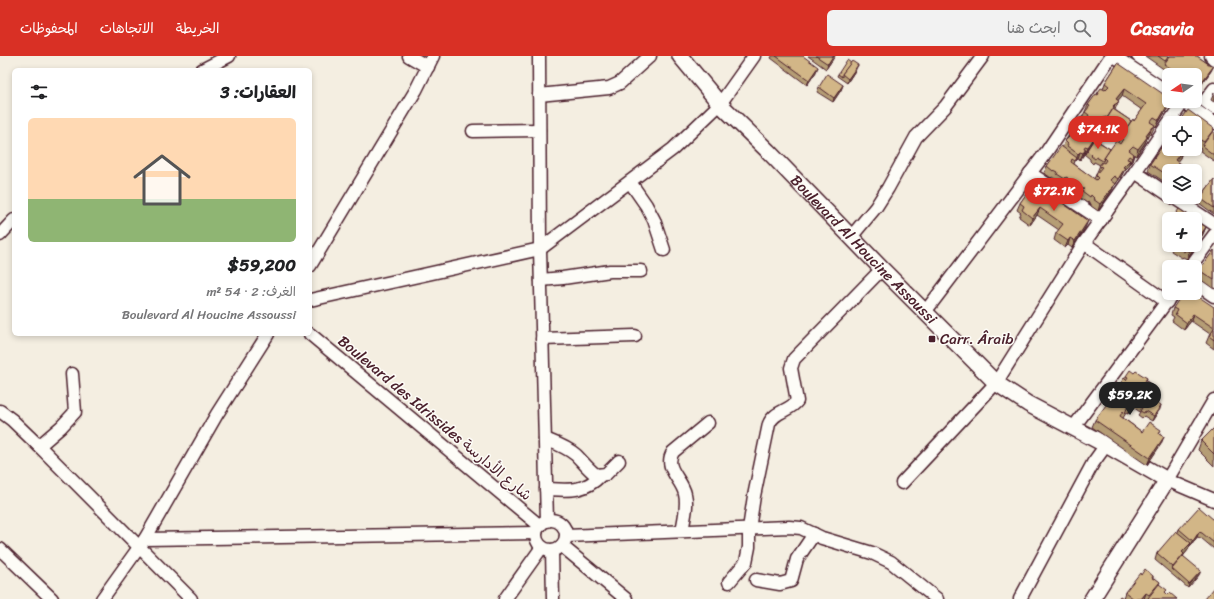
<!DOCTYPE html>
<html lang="ar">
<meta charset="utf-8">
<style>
body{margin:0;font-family:Sriracha,"Playpen Sans Arabic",sans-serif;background:#f2f2f2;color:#202124;direction:rtl;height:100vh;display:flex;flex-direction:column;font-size:15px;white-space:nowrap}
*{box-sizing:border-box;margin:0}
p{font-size:13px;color:#757577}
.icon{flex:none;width:22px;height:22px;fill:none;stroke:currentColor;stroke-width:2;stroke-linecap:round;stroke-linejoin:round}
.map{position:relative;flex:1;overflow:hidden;direction:ltr}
.panel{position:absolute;left:12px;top:12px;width:300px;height:268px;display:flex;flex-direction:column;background:#fff;border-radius:6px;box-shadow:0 2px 6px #0003;direction:rtl}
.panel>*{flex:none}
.needle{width:26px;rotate:257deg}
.buttons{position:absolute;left:1162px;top:12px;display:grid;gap:8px}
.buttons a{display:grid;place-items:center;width:40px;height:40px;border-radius:6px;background:#fff;box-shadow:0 2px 6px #0003;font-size:20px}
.price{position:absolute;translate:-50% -34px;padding:0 9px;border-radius:14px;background:#d93025;color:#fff;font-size:13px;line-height:26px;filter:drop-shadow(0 1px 2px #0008)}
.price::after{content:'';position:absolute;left:50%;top:24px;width:12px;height:9px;margin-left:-6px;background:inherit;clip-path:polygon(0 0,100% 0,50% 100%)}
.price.selected{background:#222;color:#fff}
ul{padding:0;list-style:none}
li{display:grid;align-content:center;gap:8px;height:212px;padding:0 16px}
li+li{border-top:1px solid #e0e0e0}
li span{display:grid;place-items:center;height:124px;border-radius:6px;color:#555}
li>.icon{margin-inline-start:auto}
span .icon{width:72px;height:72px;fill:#fffc;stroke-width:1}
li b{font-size:17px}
h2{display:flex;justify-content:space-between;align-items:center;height:48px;padding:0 16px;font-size:17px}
header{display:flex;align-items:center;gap:24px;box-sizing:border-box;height:56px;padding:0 20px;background:#d93025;color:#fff}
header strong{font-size:19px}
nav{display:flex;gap:22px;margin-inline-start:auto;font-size:14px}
.search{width:280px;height:36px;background:#f2f2f2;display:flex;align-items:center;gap:10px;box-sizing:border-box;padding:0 14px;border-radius:6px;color:#757577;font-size:15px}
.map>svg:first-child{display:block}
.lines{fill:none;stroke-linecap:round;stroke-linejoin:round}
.minor-casing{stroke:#4a1f2b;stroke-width:15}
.tertiary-casing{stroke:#4a1f2b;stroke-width:18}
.minor{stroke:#fdfcf7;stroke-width:12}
.tertiary{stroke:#fdfcf7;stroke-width:15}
.wall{fill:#b59d74;stroke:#4a1f2b;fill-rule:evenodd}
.shaded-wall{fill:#937f5e;stroke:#4a1f2b}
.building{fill:#d2b687;stroke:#4a1f2b}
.poi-dot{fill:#4a1f2b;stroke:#fdfcf7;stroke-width:1.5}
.labels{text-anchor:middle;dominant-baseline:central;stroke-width:3;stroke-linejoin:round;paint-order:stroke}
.street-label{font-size:15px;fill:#4a1f2b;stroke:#fdfcf7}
.poi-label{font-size:15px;fill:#4a1f2b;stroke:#fdfcf7;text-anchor:start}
</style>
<header>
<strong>Casavia</strong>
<div class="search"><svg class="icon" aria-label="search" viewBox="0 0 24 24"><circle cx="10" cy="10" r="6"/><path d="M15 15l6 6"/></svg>ابحث هنا</div>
<nav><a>الخريطة</a><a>الاتجاهات</a><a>المحفوظات</a></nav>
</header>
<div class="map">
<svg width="1214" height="543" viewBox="0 0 1214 543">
<rect width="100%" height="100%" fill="#f4eee1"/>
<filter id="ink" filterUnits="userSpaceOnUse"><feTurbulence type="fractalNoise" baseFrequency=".025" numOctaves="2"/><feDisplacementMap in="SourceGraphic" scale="8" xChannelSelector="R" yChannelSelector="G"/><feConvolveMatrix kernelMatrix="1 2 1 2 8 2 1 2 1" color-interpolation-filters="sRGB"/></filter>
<g filter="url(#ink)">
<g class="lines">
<defs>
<g id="minor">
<path d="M409,0L428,11"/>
<path d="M539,0L540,193L547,465"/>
<path d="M1114,0L1169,37"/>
<path d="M1138,0L1169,21"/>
<path d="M1211,0L1214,3"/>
<path d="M202,14L229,0"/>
<path d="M1214,33L1205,45L1214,52"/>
<path d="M539,39L609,32L620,27L650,0"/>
<path d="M1182,45L1214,67"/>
<path d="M473,75L539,74"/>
<path d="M1030,117L1101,164"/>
<path d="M630,126L646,149L654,164L664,194"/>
<path d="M1169,139L1135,116L1183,46"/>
<path d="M1173,141L1214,168"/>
<path d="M0,179L14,164"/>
<path d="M851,181L876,151L888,132L916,81L945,51L983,0"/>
<path d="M1084,187L1167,246"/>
<path d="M310,210L416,34L433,0"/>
<path d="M1190,211L1214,179"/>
<path d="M541,224L563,222L610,215H641"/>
<path d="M1195,227L1214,240"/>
<path d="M310,244L540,193L673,93L720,48L754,0"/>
<path d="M925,256L1047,95L1111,0"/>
<path d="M310,278L540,470"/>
<path d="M542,283L635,280"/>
<path d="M1214,344L1167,424L1214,444"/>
<path d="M0,355L12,364L39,390L191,543"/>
<path d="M1073,372L1173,237"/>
<path d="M545,383C555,387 567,391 576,399C583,406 588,413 596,419L606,418L619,405"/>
<path d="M39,390L61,371L75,356L72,318"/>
<path d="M902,427L996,327L1084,187L1135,116"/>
<path d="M546,433C568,434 584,437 601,419"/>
<circle cx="551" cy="479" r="15"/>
<path d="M682,475C684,463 688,450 685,438C682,423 663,412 673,396L708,367"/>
<path d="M566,480L789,471L801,472L822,482L872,497L891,506L937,543"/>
<path d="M145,483L536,477"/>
<path d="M562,490L626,543"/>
<path d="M0,493L52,543"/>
<path d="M552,494L553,543"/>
<path d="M756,524L780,528L791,525L797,503L814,478"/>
<path d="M729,526L746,506L749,491V473L754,440L769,368C774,355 790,355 797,345L791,312L794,303L882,213"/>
<path d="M102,543L145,483L217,358L268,278"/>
<path d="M505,543L542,491"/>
<path d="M1020,543L1093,407L1106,389"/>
</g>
<g id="tertiary">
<path id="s1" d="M680,0L720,48L768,95L882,213L996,327L1028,348L1106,389L1167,424L1092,543"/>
</g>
</defs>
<use href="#minor" class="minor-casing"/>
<use href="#tertiary" class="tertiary-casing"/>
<use href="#minor" class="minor"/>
<use href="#tertiary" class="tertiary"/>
</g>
<g class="wall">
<path d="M772,0H803L816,16L807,29L771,2Z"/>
<path d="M808,0H835L826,13Z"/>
<path d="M1145,0H1197L1213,11L1211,15L1196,36L1195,35V19H1172Z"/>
<path d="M1118,7L1169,50L1156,71L1155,70L1152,76L1151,79L1149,78L1148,80L1145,87L1136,100L1134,99L1132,105L1129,109V108L1128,111L1124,115L1122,119L1115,129H1114L1112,134L1098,155L1091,150V148L1088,146L1087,147L1080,142L1081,139L1076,138L1074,139L1066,133L1067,132L1064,130L1065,128H1064L1062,130L1054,125L1055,123L1052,121L1051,122L1044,117L1047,110L1062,92L1065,85L1069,79L1082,62L1088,49L1097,39L1098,36L1103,33L1105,27ZM1122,40L1142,54L1134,65H1131L1115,54L1116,51L1119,45L1118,44ZM1104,68L1110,72L1109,75L1113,78L1115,76L1121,80L1118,86L1110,93L1095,83L1097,81L1099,74L1100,75ZM1084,98L1090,103V105L1093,108L1094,106L1100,109L1094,123L1074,108L1075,105L1078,103L1080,104Z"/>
<path d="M856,13L847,27L837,20L838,18Z"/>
<path d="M843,29L841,34L833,46L817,36L819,31Z"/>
<path d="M1214,37V46L1211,44Z"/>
<path d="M1195,67L1214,73L1213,75L1214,76V105L1200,95L1201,93L1195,89Z"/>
<path d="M1169,83V93H1189L1185,98L1182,96L1180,102L1177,105L1186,112L1185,114L1169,115V129L1148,115L1150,108Z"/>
<path d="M1214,123V158L1199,147L1200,142Z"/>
<path d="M1034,127L1085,172L1072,192L1068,189L1065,192L1054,184L1056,177L1059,174L1037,159L1030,169L1019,161L1021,157L1017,154L1020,147Z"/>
<path d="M1169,168V176L1167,174Z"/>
<path d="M1206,171L1203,178L1187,203L1183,201L1182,202L1171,195L1172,193L1168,191L1169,189H1195Z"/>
<path d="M1214,194V233L1197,221L1199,214Z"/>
<path d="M1214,251V293L1206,287L1209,280L1210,278L1191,265L1184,274L1172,265L1174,261L1171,259L1173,252Z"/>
<path d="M1134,317L1147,322L1146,325L1149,327L1146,334L1145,336L1160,353L1152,365L1144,360L1142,362L1138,359L1140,356L1133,351L1131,354L1128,358L1126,357L1123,362L1142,376L1160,378L1161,388L1147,409L1092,371L1095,364L1110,346L1112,339L1115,336L1117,333L1125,322L1126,320Z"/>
<path d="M1214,372V410L1198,394L1201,385Z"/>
<path d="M1214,464V493L1201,482L1197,481L1191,490L1190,489L1188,494L1184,499L1183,500L1199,519L1188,532L1155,504L1157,497L1178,476L1179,473Z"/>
<path d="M1141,519L1153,520V522L1160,526L1159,528L1166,537L1168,539L1177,543H1118L1123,542L1125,536Z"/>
</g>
<g class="shaded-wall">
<path d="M833,0H835L826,13L828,8Z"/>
<path d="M858,9L856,13L847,27L848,23Z"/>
<path d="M818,11L816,16L807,29L809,24Z"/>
<path d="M1213,11L1211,15L1196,36L1198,31Z"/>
<path d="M843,29L841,34L833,46L834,42Z"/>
<path d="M1124,33L1122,40L1115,48L1112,57L1106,64L1104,69L1107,62L1116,43Z"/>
<path d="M1170,45L1169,50L1156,71L1159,64Z"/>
<path d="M1105,64L1103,71L1100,75L1103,68Z"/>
<path d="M1152,71L1145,87L1136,100L1138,93L1146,79Z"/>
<path d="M1099,74L1097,81L1087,94L1085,98L1088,91Z"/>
<path d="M1086,93L1083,100L1080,104L1083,97Z"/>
<path d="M1182,95L1180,102L1173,111L1175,104Z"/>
<path d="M1080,96L1078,103L1076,105L1078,98Z"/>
<path d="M1134,98L1132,105L1129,109L1132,102Z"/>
<path d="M1130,104L1128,111L1124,115L1122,119L1115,129L1118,123L1123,111Z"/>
<path d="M1201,124L1199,129L1195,134V132Z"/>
<path d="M1115,128L1112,134L1098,155L1100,148Z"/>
<path d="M1040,152L1037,159L1030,169L1032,162Z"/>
<path d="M1088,165L1085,172L1072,192L1075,185Z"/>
<path d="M1206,171L1203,178L1187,203L1189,196L1194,189H1195V187Z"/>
<path d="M1070,182L1068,189L1065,192L1068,185Z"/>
<path d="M1193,258L1191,265L1184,274L1187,267Z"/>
<path d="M1149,327L1146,334L1143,339L1145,332Z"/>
<path d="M1134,343L1132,349L1134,347L1131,354L1128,358L1133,346Z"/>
<path d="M1161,349L1160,353L1152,365L1154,360Z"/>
<path d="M1164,381L1161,388L1147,409L1150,402Z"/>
<path d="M1199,476L1197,481L1191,490L1193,485Z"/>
<path d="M1191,487L1188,494L1184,499L1182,504L1172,513L1182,496Z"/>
<path d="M1201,515L1199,519L1188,532L1189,528Z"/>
<path d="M1146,537L1144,543H1141Z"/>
</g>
<g class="building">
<path d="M776,0H803L818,11L809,24Z"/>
<path d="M816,0H833L828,8Z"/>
<path d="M1158,0H1169L1165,5Z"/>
<path d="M1170,0H1197L1213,11L1198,31L1195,29V19H1181L1164,8Z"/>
<path d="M847,4L851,7L842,18V21L838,18Z"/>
<path d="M852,5L858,9L848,23L842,18Z"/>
<path d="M1118,7L1169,42V45H1170L1159,64L1154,61L1150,66L1155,69L1153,72L1152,71L1146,79L1148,80L1138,93L1133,90L1129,94L1134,98L1132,102L1129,100L1127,103L1130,104L1123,111L1125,112L1118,123L1114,120L1110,124L1115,128L1100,148L1093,143L1094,142L1091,139L1090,141L1082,135L1084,133L1078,131L1077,132L1069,126V125L1067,123L1068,122L1066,121L1065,123L1057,118L1058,116L1054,114L1053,115L1047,110L1061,90L1077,102L1075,105L1072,103L1071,106L1096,124L1098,122L1096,120L1097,117L1102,111L1099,110L1102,106L1104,107L1106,104L1104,102L1116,85L1120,88L1123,83L1120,81L1133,63L1134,65L1146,48L1124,33L1116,43L1119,45L1116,48H1115L1113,50L1114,51L1107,62L1105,61L1104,63L1105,64L1103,68L1098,65L1095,70L1099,74L1096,78L1094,77L1093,79L1095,81L1088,91L1085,90L1084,92L1086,93L1083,97L1080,96L1078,98L1067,90L1068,88L1065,85L1070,80L1069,79L1077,67H1078L1081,61L1086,64L1087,63L1089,59L1085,56L1090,50L1088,49L1096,38L1098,39L1099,37L1098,36L1101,32L1105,34L1109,30L1105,27Z"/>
<path d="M827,18L843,29L834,42L819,31Z"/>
<path d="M1113,53L1131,65L1124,76L1117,71L1115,74L1111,71L1112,68L1106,64Z"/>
<path d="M1188,54L1214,73L1204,86L1195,81V67H1179Z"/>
<path d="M1213,75L1214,76V99L1202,90Z"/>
<path d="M1094,83L1110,93L1104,102L1103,105L1096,101L1095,103L1091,100L1092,99L1087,94Z"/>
<path d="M1167,83L1169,85V93H1179L1182,95L1175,104L1186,112L1183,115H1169V120L1150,108Z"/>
<path d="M1195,120L1201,124L1195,132Z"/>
<path d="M1214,123V152L1200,142Z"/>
<path d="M1034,127L1088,165L1075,185L1070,182L1068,185L1056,177L1063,168L1040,152L1032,162L1022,154L1024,150L1020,147Z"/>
<path d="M1179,153L1194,163H1172Z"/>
<path d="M1195,164L1206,171L1195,187Z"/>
<path d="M1175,189H1194L1189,196L1186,194L1184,196Z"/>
<path d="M1214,194V224L1199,214Z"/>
<path d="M1183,237H1193L1214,251V272L1193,258L1187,267L1175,258L1177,254L1173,252Z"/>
<path d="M1214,273V284L1209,280Z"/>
<path d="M1130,314L1134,317L1136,315L1147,322L1145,325L1149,327L1145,332L1143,331L1142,332L1144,333L1136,345L1134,343L1133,346L1134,347L1131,351L1128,350L1125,357L1123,355L1120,360L1142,376L1149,366L1161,374L1159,378L1164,381L1150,402L1095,364L1109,345L1113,348L1116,344L1117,342L1112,339L1115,336L1118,338L1120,335L1117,333L1124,322L1126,324L1128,321L1126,320Z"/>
<path d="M1143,336L1161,349L1154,360L1145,355L1144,357L1140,355L1142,352L1135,347Z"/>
<path d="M1214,372V398L1201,385Z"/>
<path d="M1199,451L1214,464V487L1202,477L1199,476L1193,485L1179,473Z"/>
<path d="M1176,475L1191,487L1182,496L1184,498L1173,511L1157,497Z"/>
<path d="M1183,500L1201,515L1189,528L1172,513Z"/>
<path d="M1145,513L1153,520L1152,522L1154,523L1155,522L1160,526L1149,539L1146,537L1141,543H1134L1125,536L1140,517L1141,519Z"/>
<path d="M1159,528L1167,534L1165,536L1168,539L1170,537L1177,543H1150L1148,542Z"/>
<path d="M1214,531V543H1204Z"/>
<path d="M1120,540L1125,543H1118Z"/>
</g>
</g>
<rect class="poi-dot" x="928" y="279" width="8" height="8" rx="2"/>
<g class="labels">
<g class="street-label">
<text stroke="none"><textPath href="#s1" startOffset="267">Boulevard Al Houcine Assoussi</textPath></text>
<text transform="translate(435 362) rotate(40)">Boulevard des Idrissides شارع الأدارسة</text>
</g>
<g class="poi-label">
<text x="940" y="283">Carr. Âraib</text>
</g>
</g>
</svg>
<div class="buttons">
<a><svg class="needle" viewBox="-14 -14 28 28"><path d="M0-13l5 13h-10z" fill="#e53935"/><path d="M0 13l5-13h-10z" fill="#757577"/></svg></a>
<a><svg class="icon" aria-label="locate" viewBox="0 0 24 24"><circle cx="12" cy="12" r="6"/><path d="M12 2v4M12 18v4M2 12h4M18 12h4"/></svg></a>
<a><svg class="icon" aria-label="layers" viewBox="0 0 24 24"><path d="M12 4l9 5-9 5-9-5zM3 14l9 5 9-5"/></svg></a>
<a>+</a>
<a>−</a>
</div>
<b class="price" style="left:1098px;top:94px">$74.1K</b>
<b class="price" style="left:1054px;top:156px">$72.1K</b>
<b class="price selected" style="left:1130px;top:360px">$59.2K</b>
<section class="panel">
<h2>العقارات: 3<svg class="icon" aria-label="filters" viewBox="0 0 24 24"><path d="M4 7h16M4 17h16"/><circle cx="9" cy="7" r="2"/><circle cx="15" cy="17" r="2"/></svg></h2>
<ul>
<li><span style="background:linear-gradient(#ffd9b3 65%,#8fb573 0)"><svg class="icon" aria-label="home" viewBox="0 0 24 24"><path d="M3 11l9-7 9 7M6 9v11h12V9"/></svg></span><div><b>$59,200</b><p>الغرف: 2 · 54 m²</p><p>Boulevard Al Houcine Assoussi</p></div></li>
</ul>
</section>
</div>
